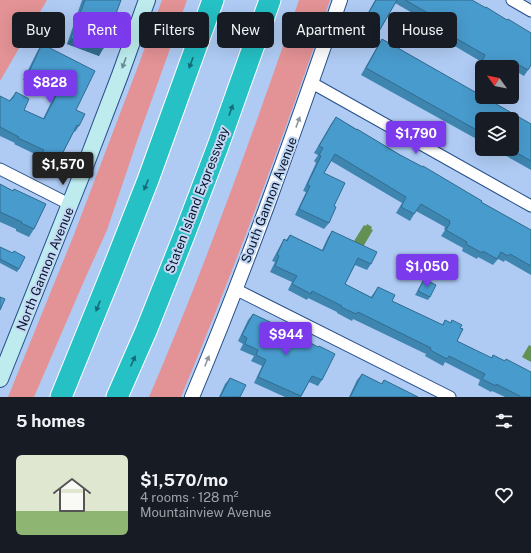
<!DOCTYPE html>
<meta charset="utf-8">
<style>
body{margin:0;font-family:"Public Sans",sans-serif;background:#242831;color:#f1f3f6;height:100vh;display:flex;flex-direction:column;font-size:15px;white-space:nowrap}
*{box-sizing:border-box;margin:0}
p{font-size:13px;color:#9ea1a6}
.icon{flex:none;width:22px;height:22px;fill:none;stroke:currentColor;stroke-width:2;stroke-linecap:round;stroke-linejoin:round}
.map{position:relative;height:397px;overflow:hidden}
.drawer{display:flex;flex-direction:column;background:#171b24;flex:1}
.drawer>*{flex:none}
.hud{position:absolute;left:12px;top:12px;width:507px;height:36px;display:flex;gap:8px}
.needle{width:26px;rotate:303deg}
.buttons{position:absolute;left:475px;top:60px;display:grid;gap:8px}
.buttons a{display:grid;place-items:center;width:44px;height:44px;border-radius:6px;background:#171b24;box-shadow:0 4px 16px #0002;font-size:20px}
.price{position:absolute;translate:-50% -34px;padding:0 9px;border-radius:4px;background:#7c3aed;color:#fff;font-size:13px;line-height:26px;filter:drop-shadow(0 1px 2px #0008)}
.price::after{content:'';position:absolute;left:50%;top:24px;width:12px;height:9px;margin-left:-6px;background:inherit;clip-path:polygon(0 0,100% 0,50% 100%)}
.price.selected{background:#222;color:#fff}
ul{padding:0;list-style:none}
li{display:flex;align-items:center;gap:12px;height:100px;padding:0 16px}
li span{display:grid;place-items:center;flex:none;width:112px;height:80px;border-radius:6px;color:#555}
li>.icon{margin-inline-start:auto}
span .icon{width:48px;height:48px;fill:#fffc;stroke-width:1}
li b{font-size:17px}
h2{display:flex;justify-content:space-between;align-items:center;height:48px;padding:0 16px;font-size:17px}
.pill{padding:0 14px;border-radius:6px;background:#171b24;box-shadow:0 4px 16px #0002;font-size:14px;line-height:36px}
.pill.selected{background:#7c3aed;color:#fff}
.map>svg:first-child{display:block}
.green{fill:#e39295}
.water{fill:#639053}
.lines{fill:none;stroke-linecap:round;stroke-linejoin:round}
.minor-casing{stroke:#254f8a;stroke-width:13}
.tertiary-casing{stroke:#254f8a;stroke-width:16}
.secondary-casing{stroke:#254f8a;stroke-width:18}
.motorway-casing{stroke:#fff;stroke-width:23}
.minor{stroke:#fff;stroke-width:11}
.tertiary{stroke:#fff;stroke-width:14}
.secondary{stroke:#beecee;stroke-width:16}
.motorway{stroke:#25c1c5;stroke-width:21}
.wall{fill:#3e85b0}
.shaded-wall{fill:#326c90}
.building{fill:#489bcd;stroke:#326c90}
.oneway{fill:#6b8b97}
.oneway2{fill:#156b79}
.oneway3{fill:#8e96a0}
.labels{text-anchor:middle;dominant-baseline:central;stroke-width:4;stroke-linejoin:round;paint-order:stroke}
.street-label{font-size:13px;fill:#05152d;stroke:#c5d8f3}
</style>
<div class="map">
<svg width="531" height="397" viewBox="0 0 531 397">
<rect width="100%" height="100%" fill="#afcbf4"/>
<g class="green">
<path d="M0,0H47L0,81Z"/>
<path d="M162,0H187L171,46L138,138L107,230L84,281L34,397H8L73,237L137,69Z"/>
<path d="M299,0H330C285,134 235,267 181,397H149C205,267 253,133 299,0Z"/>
</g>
<g class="water">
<path d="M367,224L372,227L371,229L373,230L363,247L354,241L364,225L366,226Z"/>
<path d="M529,345L531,346V362L522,357Z"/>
</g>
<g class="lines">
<defs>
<g id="minor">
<path d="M512,0L531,11"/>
<path d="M312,83L531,206"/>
<path d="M0,169L71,205"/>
<path d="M235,289L450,397"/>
</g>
<path id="tertiary" d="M192,397C247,267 294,133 340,0"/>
<path id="secondary" d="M0,379L84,169L120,75L147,0"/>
<g id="motorway">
<path d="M61,397L111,274L148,180L213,0"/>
<path d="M117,397L146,331L183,238L218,146L270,0"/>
</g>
</defs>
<use href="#minor" class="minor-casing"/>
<use href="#tertiary" class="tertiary-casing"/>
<use href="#secondary" class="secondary-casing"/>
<use href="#motorway" class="motorway-casing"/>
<use href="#minor" class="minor"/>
<use href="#tertiary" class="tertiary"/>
<use href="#secondary" class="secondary"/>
<use href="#motorway" class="motorway"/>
</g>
<g class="wall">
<path d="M82,0H121L99,56L67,44Z"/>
<path d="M375,0H472L528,70L524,76L512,69V67H508L506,66V67H482V75L475,71L480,61L441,38L445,32L395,3L374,40L370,46L354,38Z"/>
<path d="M382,39L531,124V170L494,149H512L482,119V142L361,75L378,45Z"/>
<path d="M42,44L76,110L79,126L75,132L74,131L58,162L53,169L37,160L39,156L14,144L15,143L0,136V96L9,101L16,92L24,110L43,119L54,96L23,80L38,50Z"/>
<path d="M336,117L481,202L531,230V275L505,260L504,262L498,259L493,265L478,257L477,259L462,251L463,248L441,236L445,230L444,229L445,227L416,211L410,221L396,213L402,203L331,161L324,173L334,206L329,223L324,229L295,215L306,192L303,191L316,163L314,161L318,155L314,153L331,124Z"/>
<path d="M0,184L12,191L14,189L34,229L29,237L16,231V229L0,222Z"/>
<path d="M332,231L371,264L367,270L355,265L345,284L371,297L378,287L392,301L442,325L445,320L450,323L452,320L460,328L457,341L491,358L493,355L531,397H505L492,391L491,392L478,385L480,380L445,362L443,366L425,356L426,354L353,319L352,321L337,313V312L308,298L307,300L288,290L292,282L270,272L275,262L272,261L280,246L284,239L286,240L290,235L322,250L328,237Z"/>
<path d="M0,247L19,269L17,272L0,263Z"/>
<path d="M424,279L430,297L428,300L415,295Z"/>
<path d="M253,314L322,380L318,386L309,382L301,397H285L254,383L262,366L251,361L254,356L240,350L243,344L238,341L248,320Z"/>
<path d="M362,374L381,384L384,380L418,397H349L357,380Z"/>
<path d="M230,378L240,397H219L225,384Z"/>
</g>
<path class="shaded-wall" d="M71,38L103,49L99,56L67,44Z"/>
<g class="building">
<path d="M85,0H121L103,49L71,38Z"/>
<path d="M376,0H397L374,40L358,31Z"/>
<path d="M405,0H472L486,8V7L507,20L508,19L531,33V65L528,70L510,60L506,67H483L480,65L485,55L445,32L449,25Z"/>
<path d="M382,39L482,96V97H484L531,124V161L510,149H512V119H482V133L366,68Z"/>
<path d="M42,44L95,71L76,110L85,114L79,126L77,125L58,162L42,154L44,150L18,138L19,137L0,127V96L10,101L12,98H13L16,92L29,99L24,110L44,119L59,90L28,74Z"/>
<path d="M336,117L357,130V129L400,155L423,167V166L482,201L481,202L531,230V266L510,254L508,256L501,252L497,259L483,251L482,253L466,244L467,242L446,230L450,223H449L450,221L421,204L414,214L401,207L406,197L335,154L324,173L345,183L334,206L336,207L329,223L299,209L310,186L307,185L321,156L319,155L323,148L319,146Z"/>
<path d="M0,184L13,191L14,189L46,204L34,229L21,223L22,222L0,212Z"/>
<path d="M332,231L377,252L371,264L358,258L345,284L372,298L378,287L395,295L392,301L443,325L445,320L451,323L452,320L462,325L460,328L463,329L457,341L492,358L493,355L505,361L506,359L531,372V397H520V396L496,384V386L482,379L485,374L449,356L447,359L430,350L431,348L358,312L356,314L341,307L342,306L312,291L311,294L292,284L297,276L275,266L279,256L277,255L284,239L287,241L290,235L323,251Z"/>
<path d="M0,247L13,253L14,251L25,257L19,269L0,259Z"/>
<path d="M424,279L436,285L430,297L418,291Z"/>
<path d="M0,297L5,299L0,310Z"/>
<path d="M253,314L285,329L318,347L319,346L335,354L322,380L312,376L301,396L258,377L266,360L256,355L258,350L245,344L247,338L242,335Z"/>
<path d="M362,374L382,384L384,380L418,397H350Z"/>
<path d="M230,378L246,385L240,397H220Z"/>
</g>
<defs><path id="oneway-solid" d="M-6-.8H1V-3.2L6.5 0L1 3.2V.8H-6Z"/></defs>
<use class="oneway" href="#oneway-solid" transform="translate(124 63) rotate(110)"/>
<g class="oneway2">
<use href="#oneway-solid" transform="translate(191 63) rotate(110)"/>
<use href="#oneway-solid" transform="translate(231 110) rotate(-70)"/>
<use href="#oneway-solid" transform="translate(146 185) rotate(112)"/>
<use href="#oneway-solid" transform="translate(98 306) rotate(112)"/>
<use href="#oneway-solid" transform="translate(133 361) rotate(-66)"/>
</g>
<g class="oneway3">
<use href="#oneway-solid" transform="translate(298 122) rotate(-70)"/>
<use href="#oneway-solid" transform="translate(207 361) rotate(-68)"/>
</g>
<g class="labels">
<g class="street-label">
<text transform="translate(197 200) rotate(-69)">Staten Island Expressway</text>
<text transform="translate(269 200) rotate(-69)">South Gannon Avenue</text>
<text transform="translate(45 269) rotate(-68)">North Gannon Avenue</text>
</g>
</g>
</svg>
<div class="buttons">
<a><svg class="needle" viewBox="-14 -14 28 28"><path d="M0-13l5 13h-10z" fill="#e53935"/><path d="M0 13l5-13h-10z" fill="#9ea1a6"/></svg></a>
<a><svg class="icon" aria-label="layers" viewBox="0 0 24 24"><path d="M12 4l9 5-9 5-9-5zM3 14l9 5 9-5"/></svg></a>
</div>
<b class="price" style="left:50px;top:104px">$828</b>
<b class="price" style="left:416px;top:155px">$1,790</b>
<b class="price selected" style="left:63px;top:186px">$1,570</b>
<b class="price" style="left:427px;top:288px">$1,050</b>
<b class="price" style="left:286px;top:356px">$944</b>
<div class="hud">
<a class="pill">Buy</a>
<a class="pill selected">Rent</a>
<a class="pill">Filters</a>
<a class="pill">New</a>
<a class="pill">Apartment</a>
<a class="pill">House</a>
</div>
</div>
<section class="drawer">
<h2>5 homes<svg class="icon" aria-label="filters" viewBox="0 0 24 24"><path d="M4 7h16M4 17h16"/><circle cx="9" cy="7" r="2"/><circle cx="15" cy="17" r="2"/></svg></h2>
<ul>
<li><span style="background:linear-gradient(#dfe7d0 70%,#8fb573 0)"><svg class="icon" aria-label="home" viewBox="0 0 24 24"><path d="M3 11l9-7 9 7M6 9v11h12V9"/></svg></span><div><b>$1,570/mo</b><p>4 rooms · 128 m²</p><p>Mountainview Avenue</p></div><svg class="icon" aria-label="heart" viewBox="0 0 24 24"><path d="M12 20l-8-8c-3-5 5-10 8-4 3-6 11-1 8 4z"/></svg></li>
</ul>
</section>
